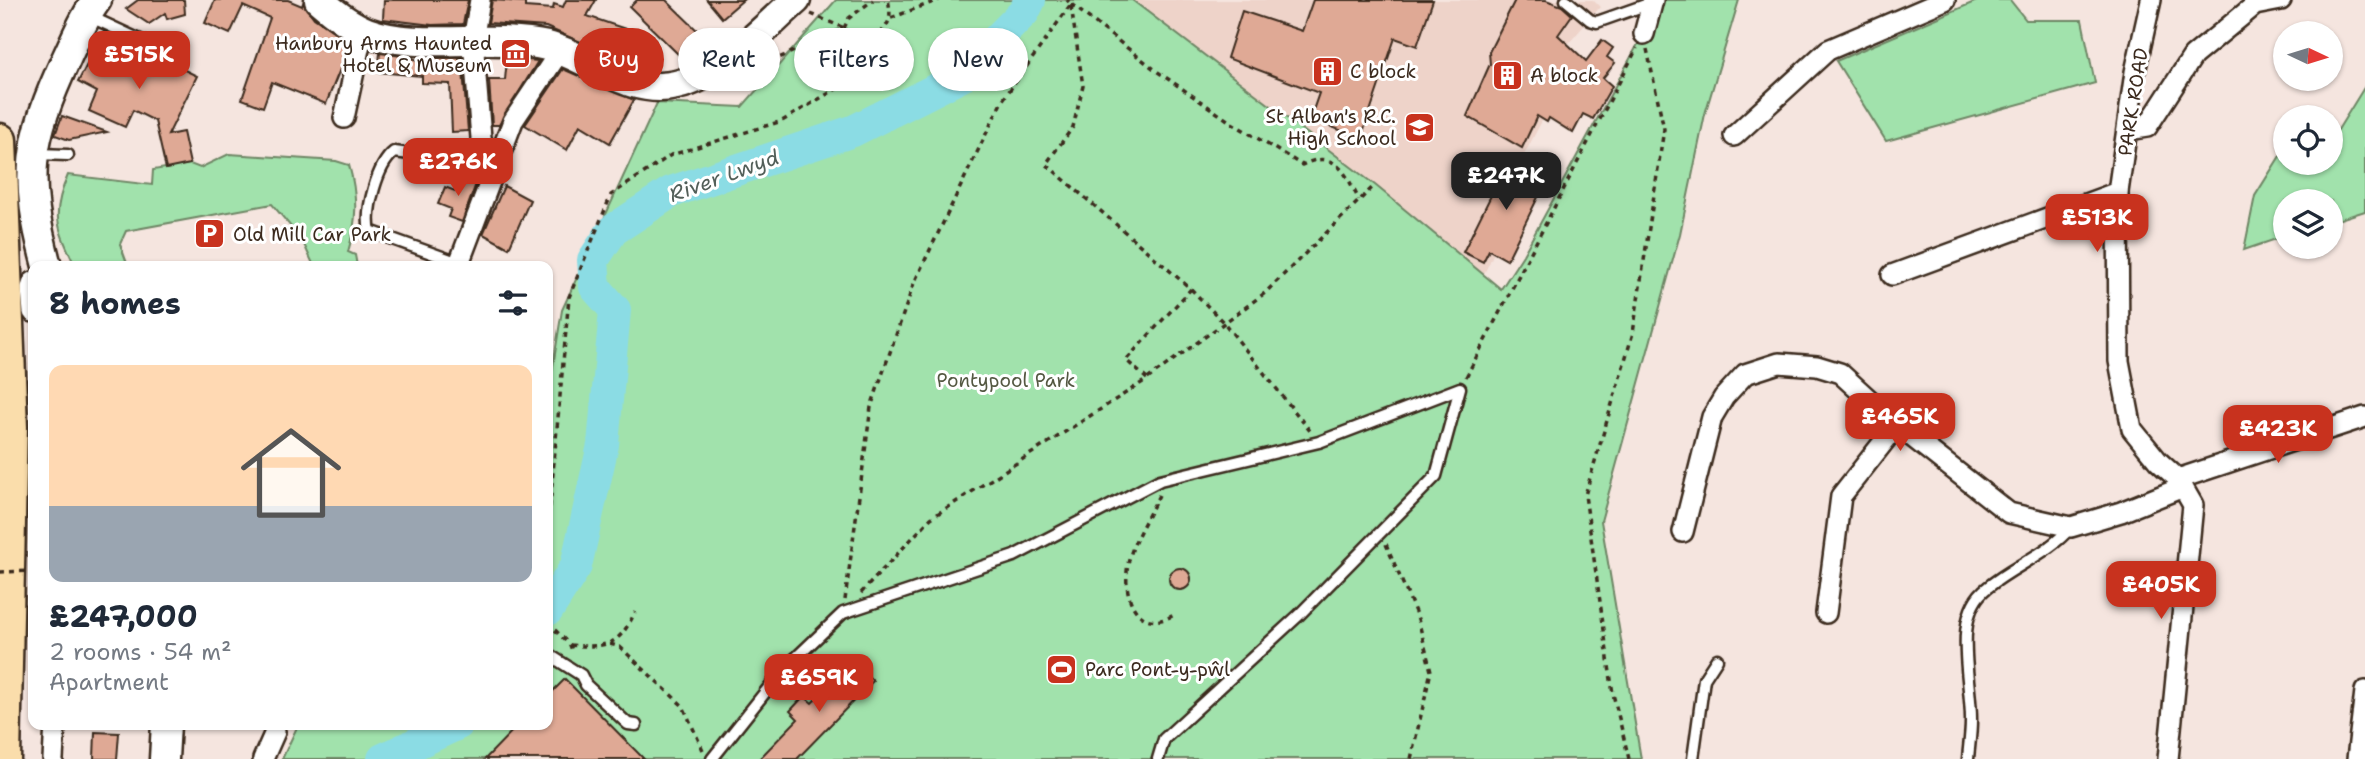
<!DOCTYPE html>
<meta charset="utf-8">
<style>
body{margin:0;font-family:"Shantell Sans",sans-serif;background:#f6f6f7;color:#1f2937;height:100vh;display:flex;flex-direction:column;font-size:26px;white-space:nowrap}
*{box-sizing:border-box;margin:0}
p{font-size:23px;color:#747a83}
.icon{flex:none;width:38px;height:38px;fill:none;stroke:currentColor;stroke-width:2;stroke-linecap:round;stroke-linejoin:round}
.map{position:relative;flex:1;overflow:hidden}
.sheet{position:absolute;left:28px;top:261px;width:525px;height:469px;display:flex;flex-direction:column;background:#fff;border-radius:14px;box-shadow:0 2px 5px #0004}
.sheet>*{flex:none}
.banner{position:absolute;left:574px;top:28px;width:665px;height:63px;display:flex;gap:14px}
.needle{width:46px;rotate:94deg}
.fabs{position:absolute;left:2273px;top:21px;display:grid;gap:14px}
.fabs a{display:grid;place-items:center;width:70px;height:70px;border-radius:50%;background:#fff;box-shadow:0 2px 5px #0004;font-size:35px}
.price{position:absolute;translate:-50% -60px;padding:0 16px;border-radius:14px;background:#c8321e;color:#fff;font-size:23px;line-height:46px;filter:drop-shadow(0 2px 4px #0008)}
.price::after{content:'';position:absolute;left:50%;top:42px;width:21px;height:16px;margin-left:-10px;background:inherit;clip-path:polygon(0 0,100% 0,50% 100%)}
.price.selected{background:#222;color:#fff}
ul{padding:0;list-style:none}
li{display:grid;align-content:center;gap:14px;height:371px;padding:0 21px}
li span{display:grid;place-items:center;height:217px;border-radius:14px;color:#555}
li>.icon{margin-inline-start:auto}
span .icon{width:126px;height:126px;fill:#fffc;stroke-width:1}
li b{font-size:30px}
h2{display:flex;justify-content:space-between;align-items:center;height:84px;padding:0 21px;font-size:30px}
.tag{padding:0 24px;border-radius:32px;background:#fff;box-shadow:0 2px 5px #0004;font-size:24px;line-height:63px}
.tag.selected{background:#c8321e;color:#fff}
.map>svg:first-child{display:block}
.built{fill:#eed3c9}
.green{fill:#a1e2ac;stroke:#6e8665;stroke-width:2}
.lines{fill:none;stroke-linecap:round;stroke-linejoin:round}
.river{stroke:#8bdce4;stroke-width:32}
.building{fill:#dfa995;stroke:#3b2a1e;stroke-width:2}
.lane-casing{stroke:#3b2a1e;stroke-width:15}
.street-casing{stroke:#3b2a1e;stroke-width:24}
.secondary-casing{stroke:#3b2a1e;stroke-width:33}
.primary-casing{stroke:#3b2a1e;stroke-width:37}
.path{stroke:#3b2a1e;stroke-width:3.5;stroke-dasharray:5 5;stroke-linecap:butt}
.lane{stroke:#fff;stroke-width:10}
.street{stroke:#fff;stroke-width:19}
.secondary{stroke:#fff;stroke-width:28}
.primary{stroke:#faddab;stroke-width:32}
.path-bridge{stroke:#3b2a1e;stroke-width:3.5;stroke-dasharray:5 5;stroke-linecap:butt}
.labels{text-anchor:middle;dominant-baseline:central;stroke-width:6;stroke-linejoin:round;paint-order:stroke}
.poi-label{font-size:19px;fill:#3b2a1e;stroke:#fff;text-anchor:start}
.street-label{font-size:19px;fill:#3b2a1e;stroke:#fff}
.park-label{font-size:19px;fill:#545842;stroke:#fff}
.water-label{font-size:21px;font-style:italic;fill:#535f59;stroke:#fff}
</style>
<div class="map">
<svg width="2365" height="759" viewBox="0 0 2365 759">
<rect width="100%" height="100%" fill="#f5e5df"/>
<filter id="ink" filterUnits="userSpaceOnUse"><feTurbulence type="fractalNoise" baseFrequency=".0143" numOctaves="2"/><feDisplacementMap in="SourceGraphic" scale="14" xChannelSelector="R" yChannelSelector="G"/><feConvolveMatrix kernelMatrix="1 2 1 2 8 2 1 2 1" color-interpolation-filters="sRGB"/></filter>
<g filter="url(#ink)">
<path class="built" d="M1132,0H1593L1600,7L1533,85L1554,98L1524,155L1536,163L1484,274L1375,185Z"/>
<g class="green">
<path d="M836,0H1132L1375,185L1501,289L1523,255L1662,0H1739L1705,114L1680,234L1601,521L1641,759H282L298,725L548,724V397L562,310L657,103L742,107Z"/>
<path d="M1979,0H2010L2026,20H2082L2095,83L1886,141L1836,61Z"/>
<path d="M2365,86V211L2331,222V201H2286L2285,236L2244,250L2255,196L2285,148L2286,163H2331V141Z"/>
<path d="M229,154L336,161L349,165C358,197 357,221 348,252L355,255L357,266H314L302,240L272,204L126,231L120,244L128,266H75C58,228 50,216 68,175L152,185L153,170L190,164L200,168Z"/>
</g>
<g class="lines">
<g class="river">
<path d="M548,610L576,566L603,445L615,310L595,287L593,260L613,230L671,192L853,131L960,77L1024,12L1030,0"/>
<path d="M383,759L458,724"/>
</g>
</g>
<g class="building">
<path d="M138,0H184L185,14L167,19L165,13L149,24L126,9Z"/>
<path d="M215,0H288L302,6L303,3L314,18L348,41L343,62L326,104L272,82L263,107L242,99L270,18L243,6L230,34L205,23Z"/>
<path d="M384,0H468L463,24L432,25L383,19Z"/>
<path d="M492,0L525,2V7L553,9L554,4L563,7L566,0H596L587,16L655,39L650,61L599,50L546,27L488,23Z"/>
<path d="M637,0H666L702,35L681,57L630,7Z"/>
<path d="M707,0H743L722,18Z"/>
<path d="M1313,0H1433L1417,46L1395,38L1361,138L1310,119L1319,93L1227,58L1242,11L1302,31Z"/>
<path d="M1515,0H1546L1562,6L1572,15L1558,35L1586,61L1602,40L1613,48L1607,57L1615,63L1603,78L1612,86L1593,119L1583,114L1573,133L1549,118L1547,122L1537,116L1522,148L1467,116L1490,64L1489,52Z"/>
<path d="M104,31L197,76L168,135L183,132L190,164L166,169L155,121L133,110L125,127L89,111L97,92L78,82Z"/>
<path d="M380,53L410,57L429,65L430,58H462L468,131L452,132L450,84L422,83V76L378,72Z"/>
<path d="M507,58L538,61L499,125H492L489,80H505Z"/>
<path d="M563,69L634,100L610,143L580,125L567,150L525,125Z"/>
<path d="M62,116L107,132L69,140L55,135Z"/>
<path d="M1510,157L1544,174L1540,183L1544,185L1507,260L1489,250L1483,262L1463,252Z"/>
<path d="M462,175L477,181L462,222L448,217L451,209L438,204L445,187L455,191Z"/>
<path d="M504,186L530,200L509,248L483,234Z"/>
<circle cx="1180" cy="579" r="11"/>
<path d="M853,662L873,681L797,759H759L798,719L790,711L804,696L812,703Z"/>
<path d="M565,679L644,759H485L519,724H548V696Z"/>
<path d="M95,732L119,733L117,759H94Z"/>
</g>
<g class="lines">
<defs>
<g id="lane">
<path d="M1566,0L1590,20L1597,22L1651,3"/>
<path d="M91,17L149,44"/>
<path d="M37,154L68,155"/>
<path d="M459,263L370,231C365,211 377,165 394,152L434,157L467,167L490,161"/>
<path d="M548,654L581,675L586,685L628,724L636,725"/>
<path d="M712,759L782,671L843,613L1014,556L1160,480L1319,442L1460,388L1436,476L1299,615L1164,739L1158,759"/>
<path d="M1693,759L1704,679L1717,659"/>
<path d="M1968,759C1969,746 1971,734 1971,721C1972,681 1950,615 1988,587C2015,565 2048,554 2071,527"/>
</g>
<g id="street">
<path d="M480,0L473,40L481,138L486,158L497,166"/>
<path d="M2151,0L2135,72L2118,192L2119,361L2132,429L2158,461L2178,479L2193,505L2168,759"/>
<path d="M1644,34L1653,0"/>
<path d="M344,118L363,30"/>
<path d="M2128,130L2147,127L2193,56L2255,5L2281,0"/>
<path d="M1734,136L1828,50L1945,0"/>
<path d="M458,266L513,121L560,51"/>
<path d="M1892,275L2118,192"/>
<path d="M33,282L31,288L33,312"/>
<path d="M2178,479L2365,417"/>
<path d="M1683,532L1712,417L1724,397L1745,374L1779,363L1817,366L1840,373L1897,425L2009,513L2071,527L2121,512L2183,487"/>
<path d="M1826,613L1841,496L1897,425"/>
<path d="M53,759L55,724"/>
<path d="M263,759L275,732"/>
<path d="M2357,759L2365,691"/>
</g>
<g id="secondary">
<path d="M319,0C334,13 349,25 367,32C419,51 491,33 547,46C591,57 628,96 676,85C722,75 762,30 796,0"/>
<path d="M47,266C23,176 28,141 67,57C76,38 84,17 97,0"/>
<path d="M164,759L166,724"/>
</g>
<path id="primary" d="M0,140L11,427L4,759"/>
</defs>
<use href="#lane" class="lane-casing"/>
<use href="#street" class="street-casing"/>
<use href="#secondary" class="secondary-casing"/>
<use href="#primary" class="primary-casing"/>
<g class="path">
<path d="M1071,4L1158,72L1232,123L1302,165C1336,148 1346,174 1359,200"/>
<path d="M1071,6L1083,86L1073,127L1046,164L1191,289L1126,360L1147,379"/>
<path d="M811,14L844,28L847,33L871,39"/>
<path d="M891,18L939,0"/>
<path d="M753,70L844,28L849,18L873,0"/>
<path d="M1191,289L1225,324L1311,432"/>
<path d="M1466,377L1637,48"/>
<path d="M1159,495C1148,517 1133,540 1128,564C1122,597 1137,635 1174,615"/>
<path d="M548,527L569,297L611,195L671,155L782,121L868,70L872,39C888,28 893,20 888,0"/>
<path d="M1386,544L1418,619L1431,671L1411,759"/>
<path d="M861,593L931,518L1146,380L1265,293L1375,185"/>
<path d="M845,600L871,407L914,283L1002,101L1071,4L1067,0"/>
<path d="M548,623L570,645L573,653"/>
<path d="M610,644L620,647L683,706L703,750"/>
<path d="M570,645C607,648 619,646 635,612"/>
<path d="M1629,759L1613,694L1585,495L1633,333L1664,129L1647,49"/>
</g>
<use href="#lane" class="lane"/>
<use href="#street" class="street"/>
<use href="#secondary" class="secondary"/>
<use href="#primary" class="primary"/>
<path class="path-bridge" d="M0,572L33,571"/>
</g>
</g>
<defs>
<symbol id="museum-square" viewBox="-11 -11 22 22"><rect x="-9" y="-9" width="18" height="18" rx="4" fill="#c8321e" stroke="#fff"/><path d="M0-6L6-3V-2H-6V-3ZM-5-1h2V3h-2ZM-1-1h2V3h-2ZM3-1h2V3H3ZM-6 4H6V6H-6Z" fill="#fff"/></symbol>
<symbol id="building-square" viewBox="-11 -11 22 22"><rect x="-9" y="-9" width="18" height="18" rx="4" fill="#c8321e" stroke="#fff"/><path d="M-4-6H4V6H1V3H-1V6H-4ZM-2.5-4.3h1.7v1.8h-1.7ZM.8-4.3h1.7v1.8H.8ZM-2.5-1h1.7V.8h-1.7ZM.8-1h1.7V.8H.8Z" fill="#fff"/></symbol>
<symbol id="school-square" viewBox="-11 -11 22 22"><rect x="-9" y="-9" width="18" height="18" rx="4" fill="#c8321e" stroke="#fff"/><path d="M0-5L7-2L0 1L-7-2ZM-4 1L0 2.5L4 1V4Q0 6-4 4Z" fill="#fff"/></symbol>
<symbol id="parking-square" viewBox="-11 -11 22 22"><rect x="-9" y="-9" width="18" height="18" rx="4" fill="#c8321e" stroke="#fff"/><path d="M-3.5-5.5H1a3.5 3.5 0 0 1 0 7H-1V5.5H-3.5ZM-1-3.4V-.6H.8a1.4 1.4 0 0 0 0-2.8Z" fill="#fff"/></symbol>
<symbol id="stadium-square" viewBox="-11 -11 22 22"><rect x="-9" y="-9" width="18" height="18" rx="4" fill="#c8321e" stroke="#fff"/><path d="M0-5a6.5 5 0 1 0 0 10a6.5 5 0 1 0 0-10ZM-3.5-1.8h7v3.6h-7Z" fill="#fff"/></symbol>
</defs>
<g fill-rule="evenodd">
<use href="#museum-square" x="498" y="36" width="35" height="35"/>
<use href="#building-square" x="1310" y="54" width="35" height="35"/>
<use href="#building-square" x="1490" y="58" width="35" height="35"/>
<use href="#school-square" x="1402" y="110" width="35" height="35"/>
<use href="#parking-square" x="192" y="216" width="35" height="35"/>
<use href="#stadium-square" x="1044" y="652" width="35" height="35"/>
</g>
<g class="labels">
<g class="poi-label">
<text x="492" y="43" text-anchor="end">Hanbury Arms Haunted<tspan x="492" dy="22">Hotel &amp; Museum</tspan></text>
<text x="1350" y="71">C block</text>
<text x="1530" y="75">A block</text>
<text x="1396" y="116" text-anchor="end">St Alban's R.C.<tspan x="1396" dy="22">High School</tspan></text>
<text x="233" y="234">Old Mill Car Park</text>
<text x="1085" y="669">Parc Pont-y-pŵl</text>
</g>
<g class="street-label">
<text transform="translate(2133 102) rotate(-81)">PARK ROAD</text>
</g>
<g class="park-label">
<text x="1006" y="380">Pontypool Park</text>
</g>
<g class="water-label">
<text transform="translate(724 176) rotate(-20)">River Lwyd</text>
</g>
</g>
</svg>
<div class="fabs">
<a><svg class="needle" viewBox="-14 -14 28 28"><path d="M0-13l5 13h-10z" fill="#e53935"/><path d="M0 13l5-13h-10z" fill="#747a83"/></svg></a>
<a><svg class="icon" aria-label="locate" viewBox="0 0 24 24"><circle cx="12" cy="12" r="6"/><path d="M12 2v4M12 18v4M2 12h4M18 12h4"/></svg></a>
<a><svg class="icon" aria-label="layers" viewBox="0 0 24 24"><path d="M12 4l9 5-9 5-9-5zM3 14l9 5 9-5"/></svg></a>
</div>
<b class="price" style="left:139px;top:91px">£515K</b>
<b class="price" style="left:458px;top:198px">£276K</b>
<b class="price selected" style="left:1506px;top:212px">£247K</b>
<b class="price" style="left:2097px;top:254px">£513K</b>
<b class="price" style="left:1900px;top:453px">£465K</b>
<b class="price" style="left:2278px;top:465px">£423K</b>
<b class="price" style="left:2161px;top:621px">£405K</b>
<b class="price" style="left:819px;top:714px">£659K</b>
<div class="banner">
<a class="tag selected">Buy</a>
<a class="tag">Rent</a>
<a class="tag">Filters</a>
<a class="tag">New</a>
</div>
<section class="sheet">
<h2>8 homes<svg class="icon" aria-label="filters" viewBox="0 0 24 24"><path d="M4 7h16M4 17h16"/><circle cx="9" cy="7" r="2"/><circle cx="15" cy="17" r="2"/></svg></h2>
<ul>
<li><span style="background:linear-gradient(#ffd9b3 65%,#9aa5b1 0)"><svg class="icon" aria-label="home" viewBox="0 0 24 24"><path d="M3 11l9-7 9 7M6 9v11h12V9"/></svg></span><div><b>£247,000</b><p>2 rooms · 54 m²</p><p>Apartment</p></div></li>
</ul>
</section>
</div>
